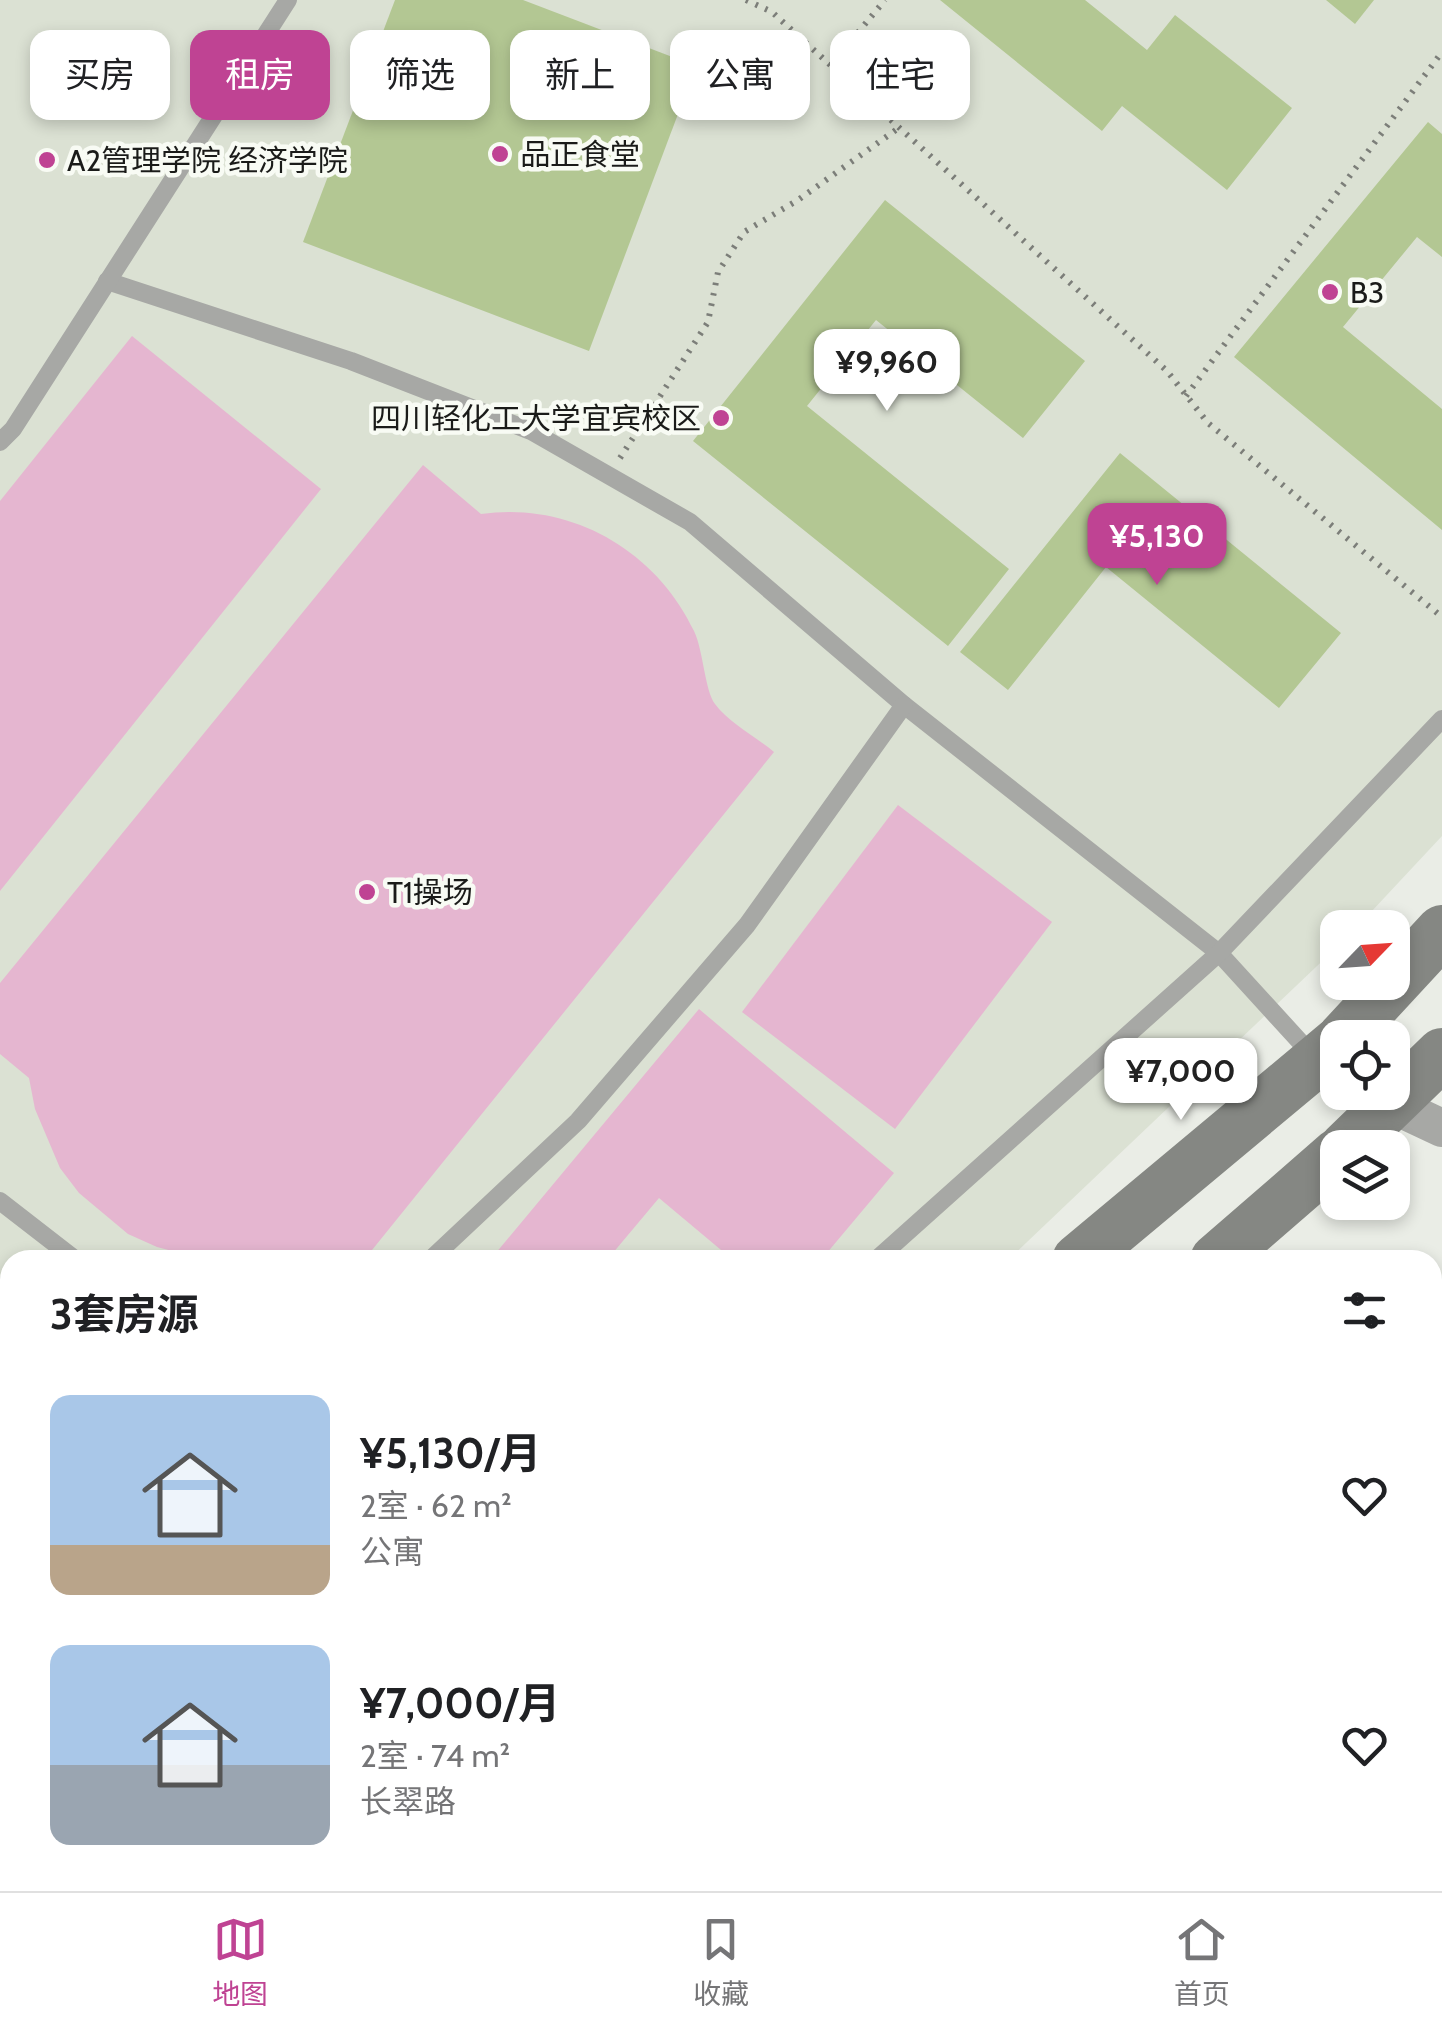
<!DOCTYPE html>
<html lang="zh">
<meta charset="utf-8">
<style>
body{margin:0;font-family:Cabin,"Noto Sans SC",sans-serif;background:#f2f2f2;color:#202124;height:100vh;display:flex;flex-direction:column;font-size:38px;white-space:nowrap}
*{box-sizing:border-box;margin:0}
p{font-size:32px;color:#757577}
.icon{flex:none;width:55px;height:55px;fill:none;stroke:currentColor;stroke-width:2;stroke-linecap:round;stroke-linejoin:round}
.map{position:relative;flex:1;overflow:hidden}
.panel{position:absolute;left:0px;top:1250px;width:1442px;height:642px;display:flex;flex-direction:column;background:#fff;border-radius:30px 30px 0 0;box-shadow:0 5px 15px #0003}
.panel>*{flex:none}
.banner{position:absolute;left:30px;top:30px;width:1382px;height:90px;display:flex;gap:20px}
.needle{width:65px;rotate:65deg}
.buttons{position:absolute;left:1320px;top:910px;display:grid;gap:20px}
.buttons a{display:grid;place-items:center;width:90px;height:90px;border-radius:20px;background:#fff;box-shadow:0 5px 15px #0003;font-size:50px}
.price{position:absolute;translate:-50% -85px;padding:0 22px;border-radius:20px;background:#fff;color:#222;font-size:32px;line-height:65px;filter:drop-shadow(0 2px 5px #0008)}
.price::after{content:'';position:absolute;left:50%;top:60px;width:30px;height:22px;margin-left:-15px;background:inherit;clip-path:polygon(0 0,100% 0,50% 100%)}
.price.current{background:#bf4393;color:#fff}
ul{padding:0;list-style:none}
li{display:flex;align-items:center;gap:30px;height:250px;padding:0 50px}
li span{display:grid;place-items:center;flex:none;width:280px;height:200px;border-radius:20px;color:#555}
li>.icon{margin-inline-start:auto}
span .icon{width:120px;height:120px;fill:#fffc;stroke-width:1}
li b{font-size:42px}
h2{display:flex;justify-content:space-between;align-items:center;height:120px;padding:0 50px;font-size:42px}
.pill{padding:0 35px;border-radius:20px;background:#fff;box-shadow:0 5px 15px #0003;font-size:35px;line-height:90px}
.pill.current{background:#bf4393;color:#fff}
.dock{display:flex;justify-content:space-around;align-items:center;height:140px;border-top:2px solid #e0e0e0;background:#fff;font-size:28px;color:#757577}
.dock a{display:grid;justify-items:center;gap:5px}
.dock .current{color:#bf4393}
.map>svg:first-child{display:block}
.built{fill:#dbe1d3}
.garden{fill:#e5b6d0}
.building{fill:#b3c793}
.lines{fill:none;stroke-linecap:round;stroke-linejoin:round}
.path{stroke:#7c7e79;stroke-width:6;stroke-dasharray:2.5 8;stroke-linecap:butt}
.lane{stroke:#a7a8a5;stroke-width:18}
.street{stroke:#a7a8a5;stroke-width:38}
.secondary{stroke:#858783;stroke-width:52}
.primary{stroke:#6d6f6a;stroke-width:55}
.poi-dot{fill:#bf4393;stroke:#f8fbf4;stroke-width:4}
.labels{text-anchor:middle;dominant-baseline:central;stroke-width:9;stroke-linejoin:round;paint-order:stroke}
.poi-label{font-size:30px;fill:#1a1b19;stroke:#f8fbf4;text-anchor:start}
</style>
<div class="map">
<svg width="1442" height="1891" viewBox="0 0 1442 1891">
<rect width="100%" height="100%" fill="#eaede6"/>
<path class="built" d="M0,0H1442V836L1357,927L1338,928L1337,947L1008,1260H10V1329L0,1321Z"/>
<g class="garden">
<path d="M132,336L321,489L0,891V501Z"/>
<path d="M423,465L481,514C570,501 656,550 694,631C703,649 705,691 715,704C728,722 756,737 774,752L364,1260H207L157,1247L128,1234L79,1193L60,1168L35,1109L29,1078L0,1054V983Z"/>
<path d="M898,805L1052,922L895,1129L742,1012Z"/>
<path d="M699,1009L894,1173L821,1260H733L659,1198L607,1260H490Z"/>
</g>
<g class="building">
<path d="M395,0H523L696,66L589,351L303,242Z"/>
<path d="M940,0H1085L1147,50L1175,15L1292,108L1227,190L1122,106L1102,131Z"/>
<path d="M1326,0H1374L1355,24Z"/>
<path d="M1428,122L1442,134V257L1417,237L1343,327L1442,409V530L1234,357Z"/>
<path d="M885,200L1085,361L1023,438L876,320L807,406L1009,569L948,646L693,441Z"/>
<path d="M1120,453L1341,633L1279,708L1106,567L1008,690L960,652Z"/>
<path d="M0,1677L10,1686V1882H152V1891H0Z"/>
</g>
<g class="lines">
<g class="path">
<path d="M746,0L772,12L1167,371L1208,423L1442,617"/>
<path d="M831,65L885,0"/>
<path d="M1186,396L1442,52"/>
<path d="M620,458L708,322L718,272L744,232L798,200L900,127"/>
</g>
<g class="lane">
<path d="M107,281L351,361L531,431L690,522L904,705L1219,953L1313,1056"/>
<path d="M0,442L13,429L288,0"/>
<path d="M0,1201L76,1260"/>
<path d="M430,1260L578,1121L747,925L904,705"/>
<path d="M876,1260L1219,953L1442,719"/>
</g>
<path class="street" d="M1393,1105L1442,1128"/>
<g class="secondary">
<path d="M1343,1038L1442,931"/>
<path d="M1345,1148L1442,1054"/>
<path d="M1078,1260L1338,1043"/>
<path d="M1216,1260L1338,1154"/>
<path d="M0,1451L10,1460"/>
<path d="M0,1598L10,1607"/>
</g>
<g class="primary">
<path d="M481,1882L490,1891"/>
<path d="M329,1891L337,1882"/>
</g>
</g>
<g class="poi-dot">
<circle cx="500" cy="154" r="10"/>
<circle cx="47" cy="160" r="10"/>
<circle cx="1330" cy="292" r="10"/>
<circle cx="721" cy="418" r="10"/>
<circle cx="367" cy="892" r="10"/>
</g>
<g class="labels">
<g class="poi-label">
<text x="520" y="154">品正食堂</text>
<text x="67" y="160">A2管理学院 经济学院</text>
<text x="1350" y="292">B3</text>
<text x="701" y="418" text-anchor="end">四川轻化工大学宜宾校区</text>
<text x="387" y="892">T1操场</text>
</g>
</g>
</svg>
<div class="buttons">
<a><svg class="needle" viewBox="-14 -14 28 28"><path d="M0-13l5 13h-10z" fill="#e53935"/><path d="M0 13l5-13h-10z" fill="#757577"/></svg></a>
<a><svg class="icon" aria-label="locate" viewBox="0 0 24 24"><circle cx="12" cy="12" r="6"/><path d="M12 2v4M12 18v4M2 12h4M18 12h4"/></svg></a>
<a><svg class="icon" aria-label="layers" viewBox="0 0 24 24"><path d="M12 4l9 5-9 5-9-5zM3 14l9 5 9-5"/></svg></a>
</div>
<b class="price" style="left:887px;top:414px">¥9,960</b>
<b class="price current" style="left:1157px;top:588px">¥5,130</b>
<b class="price" style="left:1181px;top:1123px">¥7,000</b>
<div class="banner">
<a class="pill">买房</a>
<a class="pill current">租房</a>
<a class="pill">筛选</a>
<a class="pill">新上</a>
<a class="pill">公寓</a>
<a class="pill">住宅</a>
</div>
<section class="panel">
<h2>3套房源<svg class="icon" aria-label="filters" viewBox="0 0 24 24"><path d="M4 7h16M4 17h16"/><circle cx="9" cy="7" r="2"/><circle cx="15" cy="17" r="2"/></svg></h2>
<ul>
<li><span style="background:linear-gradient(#a9c7e8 75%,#b9a48a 0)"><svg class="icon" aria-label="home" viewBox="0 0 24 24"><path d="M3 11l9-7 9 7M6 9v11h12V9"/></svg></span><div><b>¥5,130/月</b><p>2室 · 62 m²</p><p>公寓</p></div><svg class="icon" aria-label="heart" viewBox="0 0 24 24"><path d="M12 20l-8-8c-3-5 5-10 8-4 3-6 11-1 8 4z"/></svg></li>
<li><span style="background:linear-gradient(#a9c7e8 60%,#9aa5b1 0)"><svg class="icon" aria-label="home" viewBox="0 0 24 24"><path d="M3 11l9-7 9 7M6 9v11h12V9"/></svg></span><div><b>¥7,000/月</b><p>2室 · 74 m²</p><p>长翠路</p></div><svg class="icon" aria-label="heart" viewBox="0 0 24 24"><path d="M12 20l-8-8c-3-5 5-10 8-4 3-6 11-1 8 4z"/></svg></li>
</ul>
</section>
</div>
<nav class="dock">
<a class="current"><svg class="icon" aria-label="map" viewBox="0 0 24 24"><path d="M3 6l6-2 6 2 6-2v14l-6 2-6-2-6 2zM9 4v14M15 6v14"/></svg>地图</a>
<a><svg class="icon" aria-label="saved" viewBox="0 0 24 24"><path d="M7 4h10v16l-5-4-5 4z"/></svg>收藏</a>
<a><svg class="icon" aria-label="home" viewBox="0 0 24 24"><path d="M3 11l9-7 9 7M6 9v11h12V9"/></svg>首页</a>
</nav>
